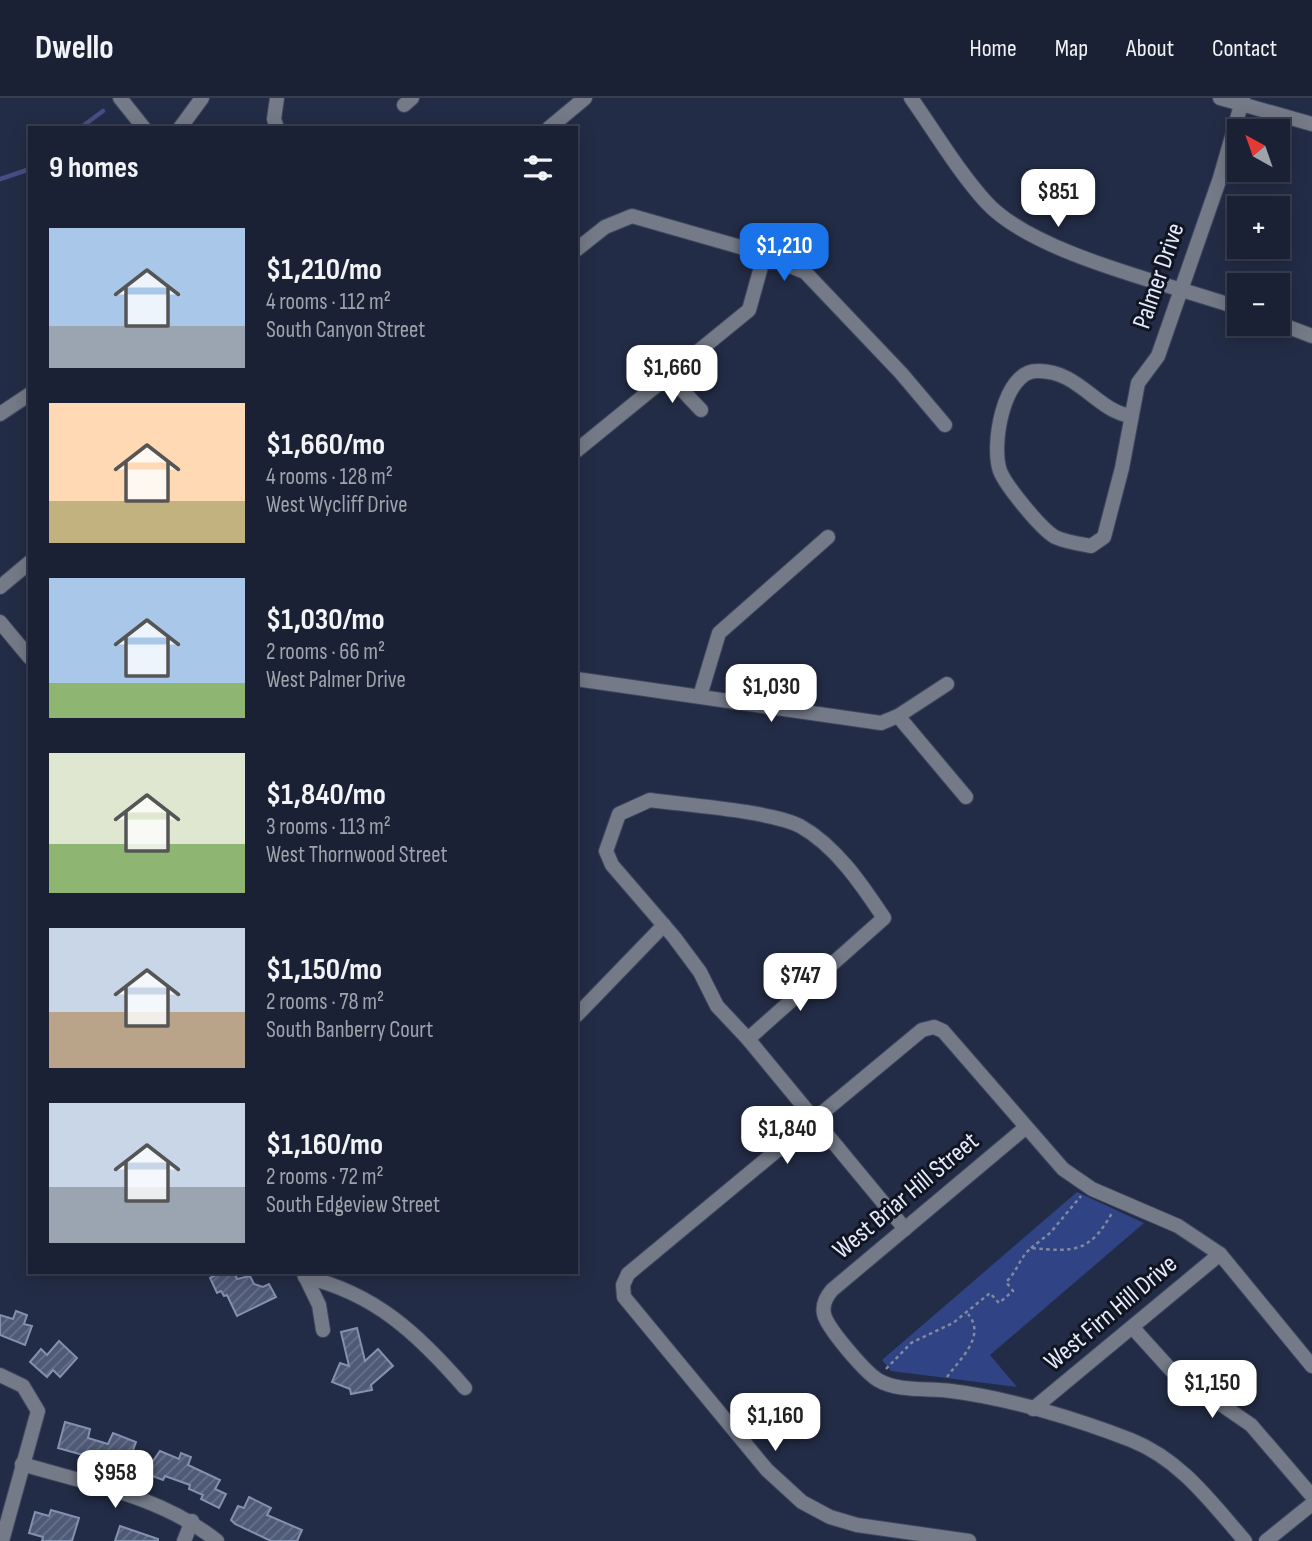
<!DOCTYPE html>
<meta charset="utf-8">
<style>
body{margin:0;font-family:"Sofia Sans Condensed",sans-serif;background:#272e40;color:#f1f3f6;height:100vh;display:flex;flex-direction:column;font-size:26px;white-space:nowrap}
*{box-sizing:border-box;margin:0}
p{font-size:23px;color:#9fa3ac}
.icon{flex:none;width:38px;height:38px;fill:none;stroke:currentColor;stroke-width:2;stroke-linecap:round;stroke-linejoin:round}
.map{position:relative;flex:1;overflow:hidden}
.drawer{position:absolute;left:28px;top:28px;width:550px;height:1148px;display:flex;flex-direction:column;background:#1a2134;border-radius:0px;box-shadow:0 4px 18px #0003,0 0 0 2px #383e4f}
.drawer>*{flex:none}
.needle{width:46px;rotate:320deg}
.fabs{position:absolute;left:1227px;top:21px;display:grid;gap:14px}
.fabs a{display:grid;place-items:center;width:63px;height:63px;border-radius:0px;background:#1a2134;box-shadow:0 4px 18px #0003,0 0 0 2px #383e4f;font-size:35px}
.price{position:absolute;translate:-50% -60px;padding:0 16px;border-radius:14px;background:#fff;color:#222;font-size:23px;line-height:46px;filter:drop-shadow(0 2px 4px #0008)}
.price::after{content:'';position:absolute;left:50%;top:42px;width:21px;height:16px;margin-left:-10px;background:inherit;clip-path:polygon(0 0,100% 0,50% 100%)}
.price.current{background:#1a73e8;color:#fff}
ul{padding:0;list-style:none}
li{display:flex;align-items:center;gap:21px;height:175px;padding:0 21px}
li span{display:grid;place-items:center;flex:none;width:196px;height:140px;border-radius:0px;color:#555}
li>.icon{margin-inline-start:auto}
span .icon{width:84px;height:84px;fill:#fffc;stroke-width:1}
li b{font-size:30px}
h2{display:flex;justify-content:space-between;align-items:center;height:84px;padding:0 21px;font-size:30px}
header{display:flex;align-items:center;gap:42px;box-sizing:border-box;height:98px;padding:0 35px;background:#1a2134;border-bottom:2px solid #383e4f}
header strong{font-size:33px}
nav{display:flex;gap:38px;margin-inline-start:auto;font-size:24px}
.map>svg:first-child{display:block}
.green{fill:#2f4385}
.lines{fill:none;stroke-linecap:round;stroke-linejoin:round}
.stream{stroke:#494d85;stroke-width:4.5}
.building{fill:url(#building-hatch);stroke:#8490af;stroke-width:2}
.minor-casing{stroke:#3e475f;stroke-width:16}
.path{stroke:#81899f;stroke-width:2.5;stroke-dasharray:3.5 3.5;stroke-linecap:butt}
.minor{stroke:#747a87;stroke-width:14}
.labels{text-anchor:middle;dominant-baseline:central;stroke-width:6;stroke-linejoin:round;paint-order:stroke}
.street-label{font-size:26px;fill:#e3eafb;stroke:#111521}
</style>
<header>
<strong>Dwello</strong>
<nav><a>Home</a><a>Map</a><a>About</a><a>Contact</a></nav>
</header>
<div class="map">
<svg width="1312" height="1443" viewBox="0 0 1312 1443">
<defs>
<pattern id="building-hatch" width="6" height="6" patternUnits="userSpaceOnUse" patternTransform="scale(1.75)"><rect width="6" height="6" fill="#4f5a77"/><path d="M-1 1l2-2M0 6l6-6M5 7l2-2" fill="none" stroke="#68728b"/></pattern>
</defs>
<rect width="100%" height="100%" fill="#232c46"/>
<path class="green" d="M1077,1094L1144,1125L990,1257L1017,1289L891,1273L882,1262Z"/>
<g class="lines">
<g class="stream">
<path d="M80,30L103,13"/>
<path d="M0,81L30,71"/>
</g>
</g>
<g class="building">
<path d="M221,1174H234L237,1181L250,1178L254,1186L263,1189L269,1186L276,1199L237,1218L227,1197L224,1198L221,1193L217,1195L210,1180Z"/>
<path d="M16,1213L27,1217L24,1226L32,1228L25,1247L0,1237V1217L13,1221Z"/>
<path d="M357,1230L365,1263L378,1251L393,1268L371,1287L372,1292L351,1296L350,1291L332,1284L340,1265L349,1268L341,1234Z"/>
<path d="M59,1243L77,1260L60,1279L53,1272L47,1279L30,1264L41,1251L47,1257Z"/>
<path d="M65,1324L90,1331L88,1340L108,1346L113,1335L136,1344L132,1355L153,1363L160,1353L179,1361L181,1355L191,1359L188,1367L220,1382L215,1391L226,1396L219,1410L201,1401L203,1397L189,1391L190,1387L165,1378L163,1382L132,1370L131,1374L90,1353L89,1357H83L58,1350Z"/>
<path d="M249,1399L271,1410L267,1417L302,1432L297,1443H271L235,1426L231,1422L238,1408L244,1410Z"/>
<path d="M51,1412L79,1420L72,1443H42L43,1439L29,1435L35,1414L49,1418Z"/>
<path d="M120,1428L158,1441V1443H115Z"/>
</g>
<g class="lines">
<defs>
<g id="minor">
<path d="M120,0L144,30"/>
<path d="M277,0L274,21L277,30"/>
<path d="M911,0C935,34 958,73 986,104C1033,156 1170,186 1239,210"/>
<path d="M1220,0L1312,26"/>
<path d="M404,7L412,0"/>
<path d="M180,30L202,0"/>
<path d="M549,30L585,0"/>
<path d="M576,152L605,129L632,118L744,150L805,174L901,275L945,327"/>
<path d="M1278,225L1312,238"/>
<path d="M668,277L701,312"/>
<path d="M0,316L30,296"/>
<path d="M1131,318C1096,313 1079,272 1037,273C1003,273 991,348 1000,373C1006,388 1041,431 1055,439C1066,444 1080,446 1091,448L1104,439L1122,370L1138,285L1158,258L1220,80L1243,0"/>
<path d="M576,353L749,212L764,158"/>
<path d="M0,489L30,464"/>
<path d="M0,524L30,560"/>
<path d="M576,581L881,625L898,618L947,586"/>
<path d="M700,598L719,535L828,439"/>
<path d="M898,618L966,699"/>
<path d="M650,702C686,707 771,713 800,728C836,748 862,787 884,820L748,941L717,908L700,874L674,839L612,767L606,753L619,716Z"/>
<path d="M576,918L664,827"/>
<path d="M748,941L905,1131"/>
<path d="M1025,1030L832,1192C826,1199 822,1207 824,1216C827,1230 865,1274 878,1282C898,1294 928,1290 951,1293C1008,1300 1077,1321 1131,1342C1181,1362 1211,1404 1245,1443"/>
<path d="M304,1176L319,1207L323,1232"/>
<path d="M305,1179C375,1195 419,1237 465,1290"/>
<path d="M1133,1230L1171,1272L1251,1327L1312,1398"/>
<path d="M0,1277L23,1288L38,1313L2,1443"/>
<path d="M1033,1311L1220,1156"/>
<path d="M22,1366C89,1386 161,1398 217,1443"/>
<path d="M184,1443L192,1423"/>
<path d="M969,1443L857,1427L830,1419L802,1404L767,1372L624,1199L623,1187L628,1176L922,932L934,929L943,933L1063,1071L1092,1091L1178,1128L1220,1156L1312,1268"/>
<path d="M1266,1443L1312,1406"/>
</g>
</defs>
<use href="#minor" class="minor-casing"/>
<g class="path">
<path d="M1031,1150L1050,1135L1081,1098"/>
<path d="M886,1271L911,1245L953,1225L990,1195L999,1205L1013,1193L1006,1184C1017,1174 1020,1159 1031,1150C1075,1154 1090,1155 1113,1113"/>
<path d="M947,1279C959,1262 987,1238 968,1216"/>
</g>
<use href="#minor" class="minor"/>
</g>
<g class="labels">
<g class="street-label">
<text transform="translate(1159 178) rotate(-71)">Palmer Drive</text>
<text transform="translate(906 1098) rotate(-40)">West Briar Hill Street</text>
<text transform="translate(1111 1215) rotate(-40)">West Firn Hill Drive</text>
</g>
</g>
</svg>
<div class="fabs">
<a><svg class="needle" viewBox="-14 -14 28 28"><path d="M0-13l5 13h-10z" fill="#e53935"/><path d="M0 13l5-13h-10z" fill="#9fa3ac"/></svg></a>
<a>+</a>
<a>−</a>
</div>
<b class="price" style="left:1058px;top:131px">$851</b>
<b class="price current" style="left:784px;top:185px">$1,210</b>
<b class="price" style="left:672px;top:307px">$1,660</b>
<b class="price" style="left:771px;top:626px">$1,030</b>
<b class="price" style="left:800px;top:915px">$747</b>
<b class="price" style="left:787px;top:1068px">$1,840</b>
<b class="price" style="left:1212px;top:1322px">$1,150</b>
<b class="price" style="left:775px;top:1355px">$1,160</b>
<b class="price" style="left:115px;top:1412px">$958</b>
<section class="drawer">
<h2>9 homes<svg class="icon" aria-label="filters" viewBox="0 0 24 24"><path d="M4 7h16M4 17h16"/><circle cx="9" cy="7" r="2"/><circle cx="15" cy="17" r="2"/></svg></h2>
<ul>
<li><span style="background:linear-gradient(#a9c7e8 70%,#9aa5b1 0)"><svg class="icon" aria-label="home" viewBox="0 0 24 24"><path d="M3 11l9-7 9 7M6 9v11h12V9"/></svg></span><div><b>$1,210/mo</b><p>4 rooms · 112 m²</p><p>South Canyon Street</p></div></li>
<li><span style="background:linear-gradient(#ffd9b3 70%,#c2b280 0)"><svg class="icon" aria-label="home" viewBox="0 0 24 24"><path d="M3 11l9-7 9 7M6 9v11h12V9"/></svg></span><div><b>$1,660/mo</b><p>4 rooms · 128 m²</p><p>West Wycliff Drive</p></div></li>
<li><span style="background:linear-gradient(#a9c7e8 75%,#8fb573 0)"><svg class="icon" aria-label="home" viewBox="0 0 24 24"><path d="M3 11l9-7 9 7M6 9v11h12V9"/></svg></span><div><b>$1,030/mo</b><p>2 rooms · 66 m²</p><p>West Palmer Drive</p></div></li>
<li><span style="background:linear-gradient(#dfe7d0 65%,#8fb573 0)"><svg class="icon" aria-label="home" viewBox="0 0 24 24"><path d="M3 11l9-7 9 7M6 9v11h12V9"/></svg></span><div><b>$1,840/mo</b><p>3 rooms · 113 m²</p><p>West Thornwood Street</p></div></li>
<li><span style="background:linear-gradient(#c9d6e8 60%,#b9a48a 0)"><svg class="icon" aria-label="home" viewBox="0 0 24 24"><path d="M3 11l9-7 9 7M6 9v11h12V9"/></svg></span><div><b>$1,150/mo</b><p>2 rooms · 78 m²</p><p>South Banberry Court</p></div></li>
<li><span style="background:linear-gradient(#c9d6e8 60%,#9aa5b1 0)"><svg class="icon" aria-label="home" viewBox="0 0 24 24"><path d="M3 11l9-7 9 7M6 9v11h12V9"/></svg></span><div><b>$1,160/mo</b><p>2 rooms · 72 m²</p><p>South Edgeview Street</p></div></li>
</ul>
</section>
</div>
